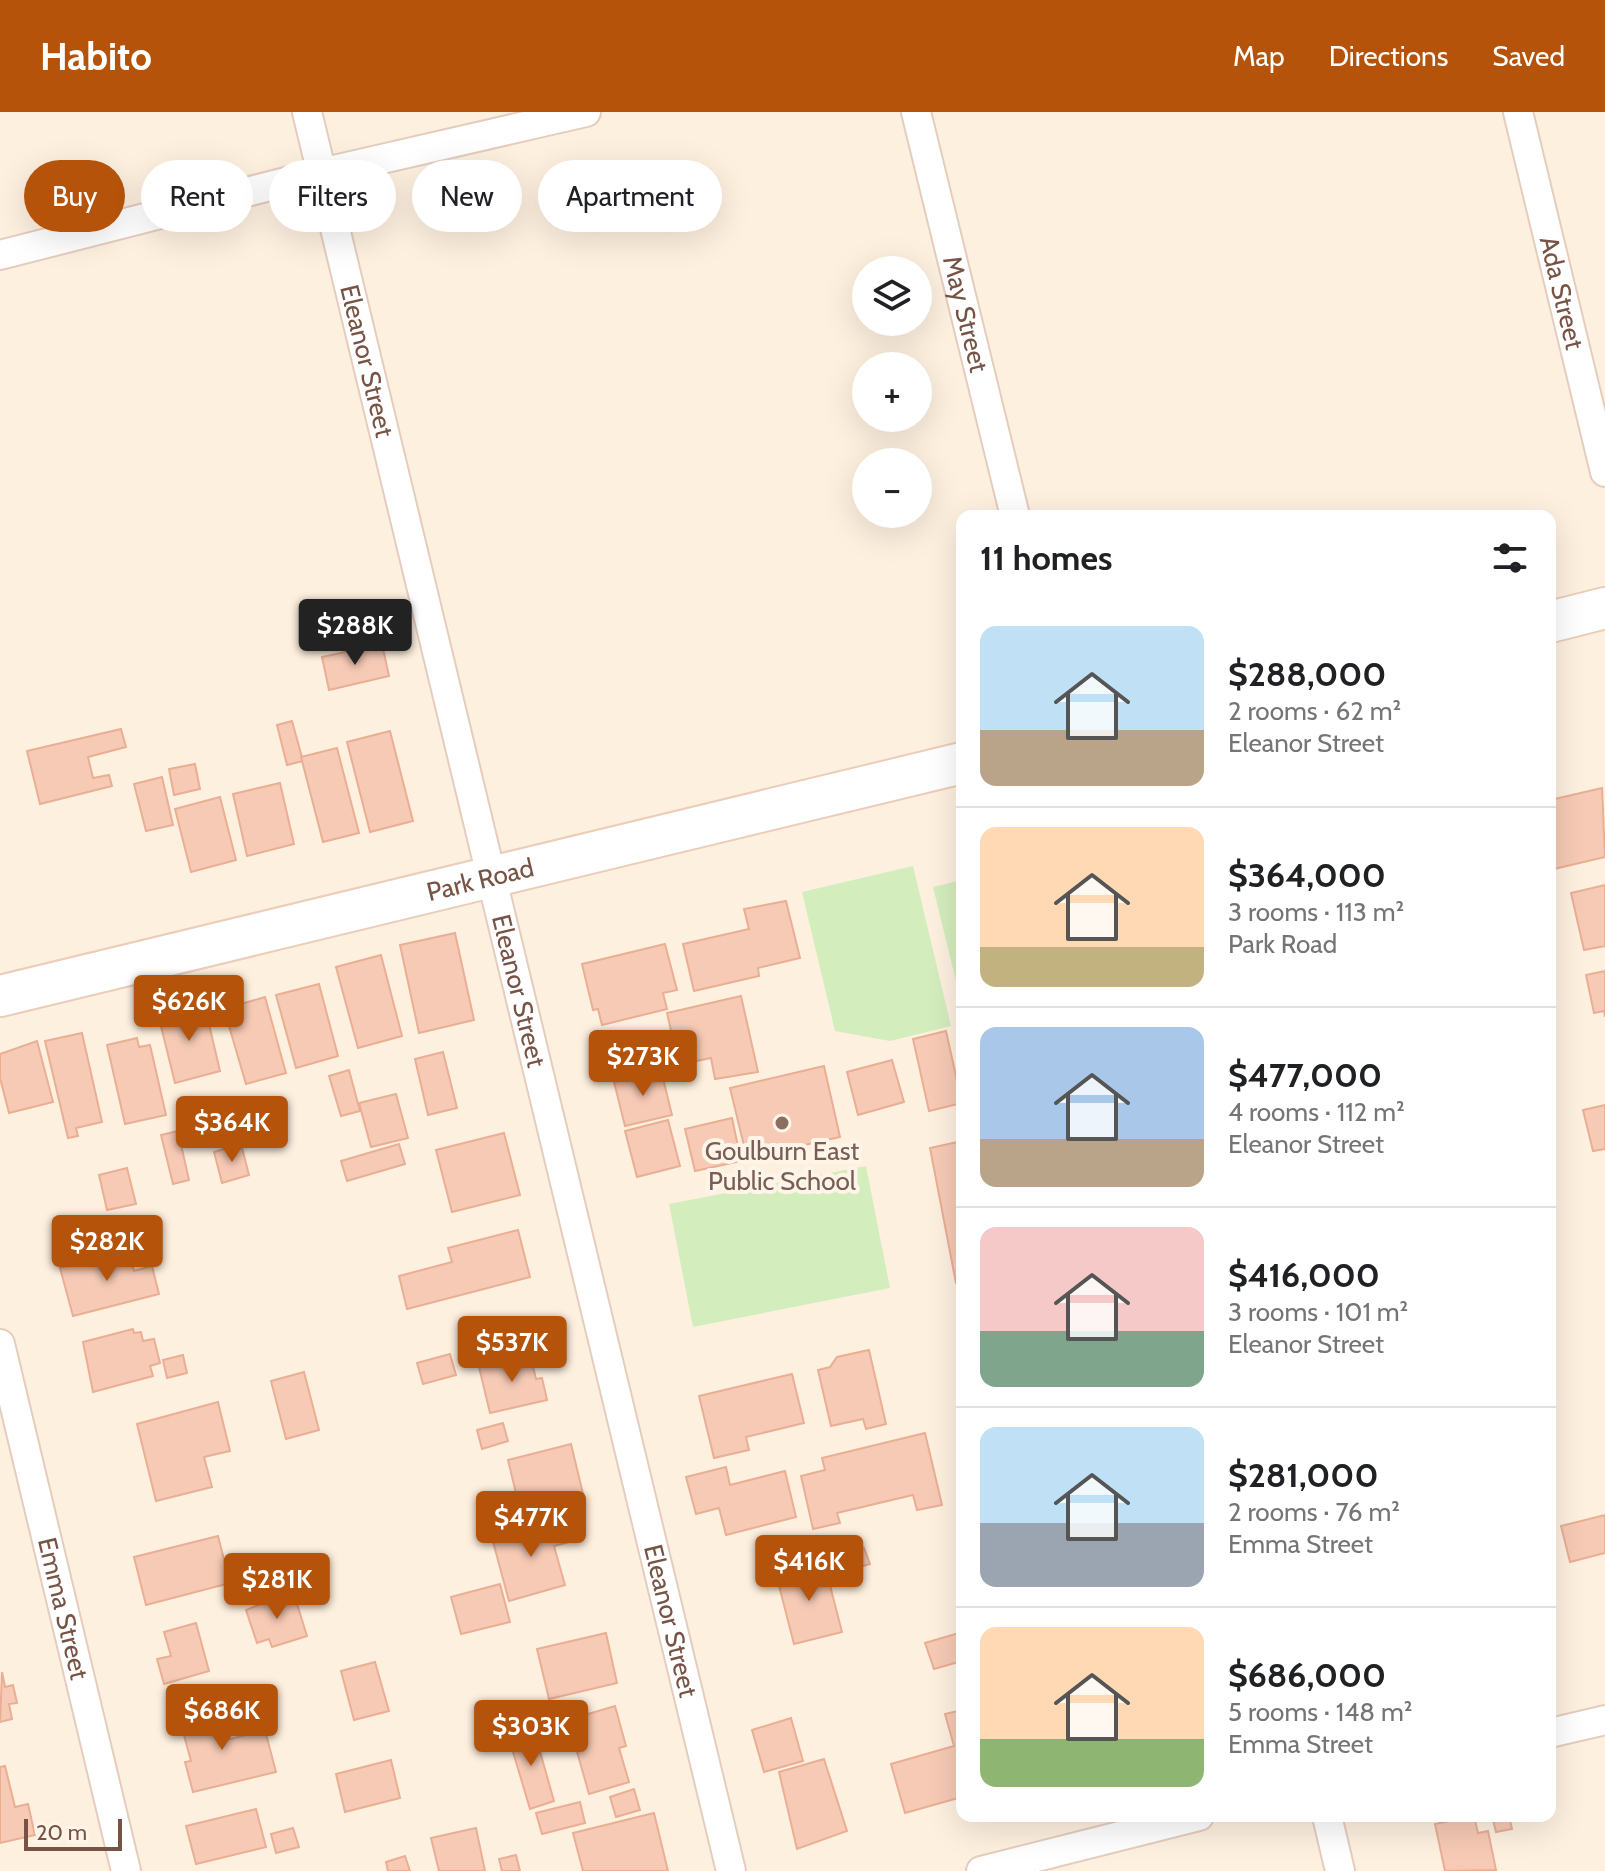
<!DOCTYPE html>
<meta charset="utf-8">
<style>
body{margin:0;font-family:Cabin,sans-serif;background:#f2f2f2;color:#202124;height:100vh;display:flex;flex-direction:column;font-size:30px;white-space:nowrap}
*{box-sizing:border-box;margin:0}
p{font-size:26px;color:#757577}
.icon{flex:none;width:44px;height:44px;fill:none;stroke:currentColor;stroke-width:2;stroke-linecap:round;stroke-linejoin:round}
.map{position:relative;flex:1;overflow:hidden}
.details{position:absolute;left:956px;top:398px;width:600px;height:1312px;display:flex;flex-direction:column;background:#fff;border-radius:16px;box-shadow:0 8px 32px #0002}
.details>*{flex:none}
.top-card{position:absolute;left:24px;top:48px;width:760px;height:72px;display:flex;gap:16px}
.fabs{position:absolute;left:852px;top:144px;display:grid;gap:16px}
.fabs a{display:grid;place-items:center;width:80px;height:80px;border-radius:50%;background:#fff;box-shadow:0 8px 32px #0002;font-size:40px}
.scale{position:absolute;left:24px;bottom:20px;width:98px;box-sizing:border-box;padding-left:8px;border:4px solid #775345;border-top:0;font-size:22px;line-height:28px;white-space:nowrap;color:#775345;-webkit-text-stroke:6px #fff4e8;paint-order:stroke}
.price{position:absolute;translate:-50% -68px;padding:0 18px;border-radius:8px;background:#b45309;color:#fff;font-size:26px;line-height:52px;filter:drop-shadow(0 2px 4px #0008)}
.price::after{content:'';position:absolute;left:50%;top:48px;width:24px;height:18px;margin-left:-12px;background:inherit;clip-path:polygon(0 0,100% 0,50% 100%)}
.price.active{background:#222;color:#fff}
ul{padding:0;list-style:none}
li{display:flex;align-items:center;gap:24px;height:200px;padding:0 24px}
li+li{border-top:2px solid #e0e0e0}
li span{display:grid;place-items:center;flex:none;width:224px;height:160px;border-radius:16px;color:#555}
li>.icon{margin-inline-start:auto}
span .icon{width:96px;height:96px;fill:#fffc;stroke-width:1}
li b{font-size:34px}
h2{display:flex;justify-content:space-between;align-items:center;height:96px;padding:0 24px;font-size:34px}
.tag{padding:0 28px;border-radius:36px;background:#fff;box-shadow:0 8px 32px #0002;font-size:28px;line-height:72px}
.tag.active{background:#b45309;color:#fff}
header{display:flex;align-items:center;gap:48px;box-sizing:border-box;height:112px;padding:0 40px;background:#b45309;color:#fff}
header strong{font-size:38px}
nav{display:flex;gap:44px;margin-inline-start:auto;font-size:28px}
.map>svg:first-child{display:block}
.green{fill:#d4edbd}
.building{fill:#f6cab5;stroke:#eaae94;stroke-width:2}
.lines{fill:none;stroke-linecap:round;stroke-linejoin:round}
.street-casing{stroke:#e5cdbe;stroke-width:32}
.secondary-casing{stroke:#ebcdba;stroke-width:44}
.street{stroke:#fff;stroke-width:28}
.secondary{stroke:#fff;stroke-width:40}
.education-dot{fill:#8d6e63;stroke:#fff4e8;stroke-width:3}
.labels{text-anchor:middle;dominant-baseline:central;stroke-width:8;stroke-linejoin:round;paint-order:stroke}
.street-label{font-size:26px;fill:#775345;stroke:#fff4e8}
.education-label{font-size:26px;fill:#785e54;stroke:#fff4e8}
</style>
<header>
<strong>Habito</strong>
<nav><a>Map</a><a>Directions</a><a>Saved</a></nav>
</header>
<div class="map">
<svg width="1605" height="1759" viewBox="0 0 1605 1759">
<rect width="100%" height="100%" fill="#fef0df"/>
<g class="green">
<path d="M913,754L951,914L890,929L835,919L802,780Z"/>
<path d="M962,768V894L933,775Z"/>
<path d="M866,1054L890,1176L693,1215L669,1092Z"/>
</g>
<g class="building">
<path d="M382,532L389,564L329,578L322,545Z"/>
<path d="M292,609L303,649L287,653L277,613Z"/>
<path d="M121,617L126,635L88,645L93,666L109,663L112,674L40,692L27,639Z"/>
<path d="M390,619L413,709L370,720L347,630Z"/>
<path d="M337,636L359,721L323,730L301,645Z"/>
<path d="M195,652L200,677L174,683L169,657Z"/>
<path d="M162,665L173,713L146,719L134,672Z"/>
<path d="M280,671L294,732L247,744L233,682Z"/>
<path d="M1602,676L1605,745L1550,758V688Z"/>
<path d="M220,685L236,748L191,760L175,697Z"/>
<path d="M1605,773V834L1584,838L1571,781Z"/>
<path d="M786,789L800,846L758,856L759,864L694,879L683,832L749,817L744,797Z"/>
<path d="M455,821L474,908L419,921L400,833Z"/>
<path d="M665,832L677,878L663,881L667,897L602,913L598,897L593,898L582,852Z"/>
<path d="M381,843L402,924L358,936L336,855Z"/>
<path d="M1605,859V905L1604,899L1594,901L1586,863Z"/>
<path d="M319,872L338,944L296,956L276,883Z"/>
<path d="M741,884L758,960L715,967L711,946L696,949L693,937L676,941L667,901Z"/>
<path d="M265,885L286,961L246,972L224,897Z"/>
<path d="M204,891L220,959L175,971L158,902Z"/>
<path d="M946,919L962,991L929,999L913,927Z"/>
<path d="M82,921L102,1010L76,1016L78,1024L68,1026L45,929Z"/>
<path d="M137,926L139,935L150,933L166,1003L125,1012L107,933Z"/>
<path d="M37,929L53,990L9,1001L0,966V942Z"/>
<path d="M443,940L457,996L428,1003L415,947Z"/>
<path d="M892,948L904,990L858,1003L847,960Z"/>
<path d="M824,954L840,1025L747,1046L730,976Z"/>
<path d="M349,958L360,999L341,1004L329,964Z"/>
<path d="M661,958L672,1003L625,1014L614,970Z"/>
<path d="M396,982L408,1026L371,1035L359,991Z"/>
<path d="M194,990L199,1008L185,1012L180,994Z"/>
<path d="M1605,993V1037L1593,1039L1583,998Z"/>
<path d="M732,1006L741,1049L695,1059L685,1017Z"/>
<path d="M668,1008L680,1054L637,1065L625,1019Z"/>
<path d="M178,1019L189,1068L173,1072L161,1023Z"/>
<path d="M504,1021L520,1083L452,1100L436,1038Z"/>
<path d="M962,1029V1169L956,1171L930,1036Z"/>
<path d="M241,1032L249,1063L222,1071L214,1040Z"/>
<path d="M399,1032L405,1052L347,1069L341,1049Z"/>
<path d="M127,1056L136,1092L107,1098L99,1063Z"/>
<path d="M518,1118L530,1165L407,1197L399,1164L452,1150L448,1136Z"/>
<path d="M128,1138L134,1159L152,1154L159,1182L73,1204L60,1156Z"/>
<path d="M133,1217L134,1221L141,1220L143,1229L154,1227L160,1251L150,1254L153,1264L93,1280L83,1230Z"/>
<path d="M869,1238L886,1312L866,1317L863,1307L831,1314L818,1258L830,1255L837,1245Z"/>
<path d="M450,1242L456,1263L423,1272L417,1251Z"/>
<path d="M530,1242L536,1267L542,1266L547,1288L490,1301L479,1255Z"/>
<path d="M183,1243L187,1261L167,1266L163,1248Z"/>
<path d="M304,1260L319,1318L286,1327L271,1269Z"/>
<path d="M792,1262L804,1311L746,1325L749,1338L714,1346L699,1284Z"/>
<path d="M218,1290L230,1339L204,1345L212,1375L156,1389L137,1312Z"/>
<path d="M503,1311L508,1329L482,1337L477,1318Z"/>
<path d="M925,1321L942,1393L917,1398L913,1383L837,1401L840,1411L813,1417L801,1364L825,1358L822,1346Z"/>
<path d="M571,1332L584,1386L521,1402L508,1348Z"/>
<path d="M726,1355L730,1373L785,1359L796,1405L726,1423L719,1396L696,1402L686,1365Z"/>
<path d="M1605,1403V1441L1570,1450L1561,1414Z"/>
<path d="M563,1406L569,1430L554,1434L565,1473L509,1489L492,1426Z"/>
<path d="M218,1424L230,1471L146,1493L134,1445Z"/>
<path d="M864,1436L870,1452L842,1460L837,1444Z"/>
<path d="M824,1450L842,1520L794,1532L776,1462Z"/>
<path d="M500,1472L510,1510L461,1522L451,1485Z"/>
<path d="M293,1479L307,1524L272,1535L269,1527L257,1531L246,1498Z"/>
<path d="M196,1511L209,1559L164,1572L157,1547L171,1544L164,1520Z"/>
<path d="M962,1520V1549L934,1557L925,1531Z"/>
<path d="M606,1521L617,1571L549,1587L537,1537Z"/>
<path d="M375,1550L389,1599L354,1608L341,1559Z"/>
<path d="M2,1560L5,1575L13,1573L17,1591L9,1592L12,1607L0,1610Z"/>
<path d="M213,1592L223,1629L265,1618L276,1660L193,1680L185,1650L191,1649L178,1601Z"/>
<path d="M615,1594L626,1634L619,1636L629,1670L589,1682L568,1608Z"/>
<path d="M962,1598V1685L905,1701L891,1652L954,1634L945,1602Z"/>
<path d="M791,1606L803,1649L764,1660L752,1618Z"/>
<path d="M533,1615L554,1689L530,1697L508,1623Z"/>
<path d="M824,1647L847,1719L797,1737L779,1660Z"/>
<path d="M391,1648L400,1686L345,1700L336,1662Z"/>
<path d="M5,1654L15,1695L28,1692L35,1723L0,1731V1655Z"/>
<path d="M634,1677L640,1698L616,1705L610,1685Z"/>
<path d="M580,1690L585,1711L542,1722L536,1701Z"/>
<path d="M256,1697L266,1735L196,1752L186,1714Z"/>
<path d="M654,1701L668,1759H583L573,1721Z"/>
<path d="M1474,1704L1478,1721L1488,1719L1496,1758L1445,1759L1435,1712Z"/>
<path d="M1492,1704H1509L1512,1717L1496,1720Z"/>
<path d="M293,1716L299,1735L276,1741L271,1722Z"/>
<path d="M476,1716L485,1759H439L431,1726Z"/>
<path d="M516,1743L520,1759H502L499,1747Z"/>
<path d="M405,1744L410,1759H388L386,1750Z"/>
</g>
<g class="lines">
<defs>
<g id="street">
<path id="s1" d="M307,0L731,1759"/>
<path id="s2" d="M916,0L1015,404"/>
<path id="s3" d="M1518,0L1605,360"/>
<path d="M0,143L321,61L586,0"/>
<path id="s4" d="M0,1232L126,1759"/>
<path d="M1550,1621L1605,1608"/>
<path d="M1327,1704L1340,1759"/>
<path d="M981,1759L1199,1704"/>
</g>
<g id="secondary">
<path d="M1550,510L1605,496"/>
<path id="s5" d="M0,884L962,651"/>
</g>
</defs>
<use href="#street" class="street-casing"/>
<use href="#secondary" class="secondary-casing"/>
<use href="#street" class="street"/>
<use href="#secondary" class="secondary"/>
</g>
<circle class="education-dot" cx="782" cy="1011" r="8"/>
<g class="labels">
<g class="street-label">
<text stroke="none"><textPath href="#s3" startOffset="186">Ada Street</textPath></text>
<text stroke="none"><textPath href="#s2" startOffset="208">May Street</textPath></text>
<text stroke="none"><textPath href="#s1" startOffset="256">Eleanor Street</textPath></text>
<text stroke="none"><textPath href="#s5" startOffset="494">Park Road</textPath></text>
<text stroke="none"><textPath href="#s1" startOffset="904">Eleanor Street</textPath></text>
<text stroke="none"><textPath href="#s4" startOffset="272">Emma Street</textPath></text>
<text stroke="none"><textPath href="#s1" startOffset="1552">Eleanor Street</textPath></text>
</g>
<g class="education-label">
<text x="782" y="1039">Goulburn East<tspan x="782" dy="30">Public School</tspan></text>
</g>
</g>
</svg>
<div class="fabs">
<a><svg class="icon" aria-label="layers" viewBox="0 0 24 24"><path d="M12 4l9 5-9 5-9-5zM3 14l9 5 9-5"/></svg></a>
<a>+</a>
<a>−</a>
</div>
<div class="scale">20 m</div>
<b class="price active" style="left:355px;top:555px">$288K</b>
<b class="price" style="left:189px;top:931px">$626K</b>
<b class="price" style="left:643px;top:986px">$273K</b>
<b class="price" style="left:232px;top:1052px">$364K</b>
<b class="price" style="left:107px;top:1171px">$282K</b>
<b class="price" style="left:512px;top:1272px">$537K</b>
<b class="price" style="left:531px;top:1447px">$477K</b>
<b class="price" style="left:809px;top:1491px">$416K</b>
<b class="price" style="left:277px;top:1509px">$281K</b>
<b class="price" style="left:222px;top:1640px">$686K</b>
<b class="price" style="left:531px;top:1656px">$303K</b>
<div class="top-card">
<a class="tag active">Buy</a>
<a class="tag">Rent</a>
<a class="tag">Filters</a>
<a class="tag">New</a>
<a class="tag">Apartment</a>
</div>
<section class="details">
<h2>11 homes<svg class="icon" aria-label="filters" viewBox="0 0 24 24"><path d="M4 7h16M4 17h16"/><circle cx="9" cy="7" r="2"/><circle cx="15" cy="17" r="2"/></svg></h2>
<ul>
<li><span style="background:linear-gradient(#bfe0f5 65%,#b9a48a 0)"><svg class="icon" aria-label="home" viewBox="0 0 24 24"><path d="M3 11l9-7 9 7M6 9v11h12V9"/></svg></span><div><b>$288,000</b><p>2 rooms · 62 m²</p><p>Eleanor Street</p></div></li>
<li><span style="background:linear-gradient(#ffd9b3 75%,#c2b280 0)"><svg class="icon" aria-label="home" viewBox="0 0 24 24"><path d="M3 11l9-7 9 7M6 9v11h12V9"/></svg></span><div><b>$364,000</b><p>3 rooms · 113 m²</p><p>Park Road</p></div></li>
<li><span style="background:linear-gradient(#a9c7e8 70%,#b9a48a 0)"><svg class="icon" aria-label="home" viewBox="0 0 24 24"><path d="M3 11l9-7 9 7M6 9v11h12V9"/></svg></span><div><b>$477,000</b><p>4 rooms · 112 m²</p><p>Eleanor Street</p></div></li>
<li><span style="background:linear-gradient(#f6c9c9 65%,#7fa58c 0)"><svg class="icon" aria-label="home" viewBox="0 0 24 24"><path d="M3 11l9-7 9 7M6 9v11h12V9"/></svg></span><div><b>$416,000</b><p>3 rooms · 101 m²</p><p>Eleanor Street</p></div></li>
<li><span style="background:linear-gradient(#bfe0f5 60%,#9aa5b1 0)"><svg class="icon" aria-label="home" viewBox="0 0 24 24"><path d="M3 11l9-7 9 7M6 9v11h12V9"/></svg></span><div><b>$281,000</b><p>2 rooms · 76 m²</p><p>Emma Street</p></div></li>
<li><span style="background:linear-gradient(#ffd9b3 70%,#8fb573 0)"><svg class="icon" aria-label="home" viewBox="0 0 24 24"><path d="M3 11l9-7 9 7M6 9v11h12V9"/></svg></span><div><b>$686,000</b><p>5 rooms · 148 m²</p><p>Emma Street</p></div></li>
</ul>
</section>
</div>
